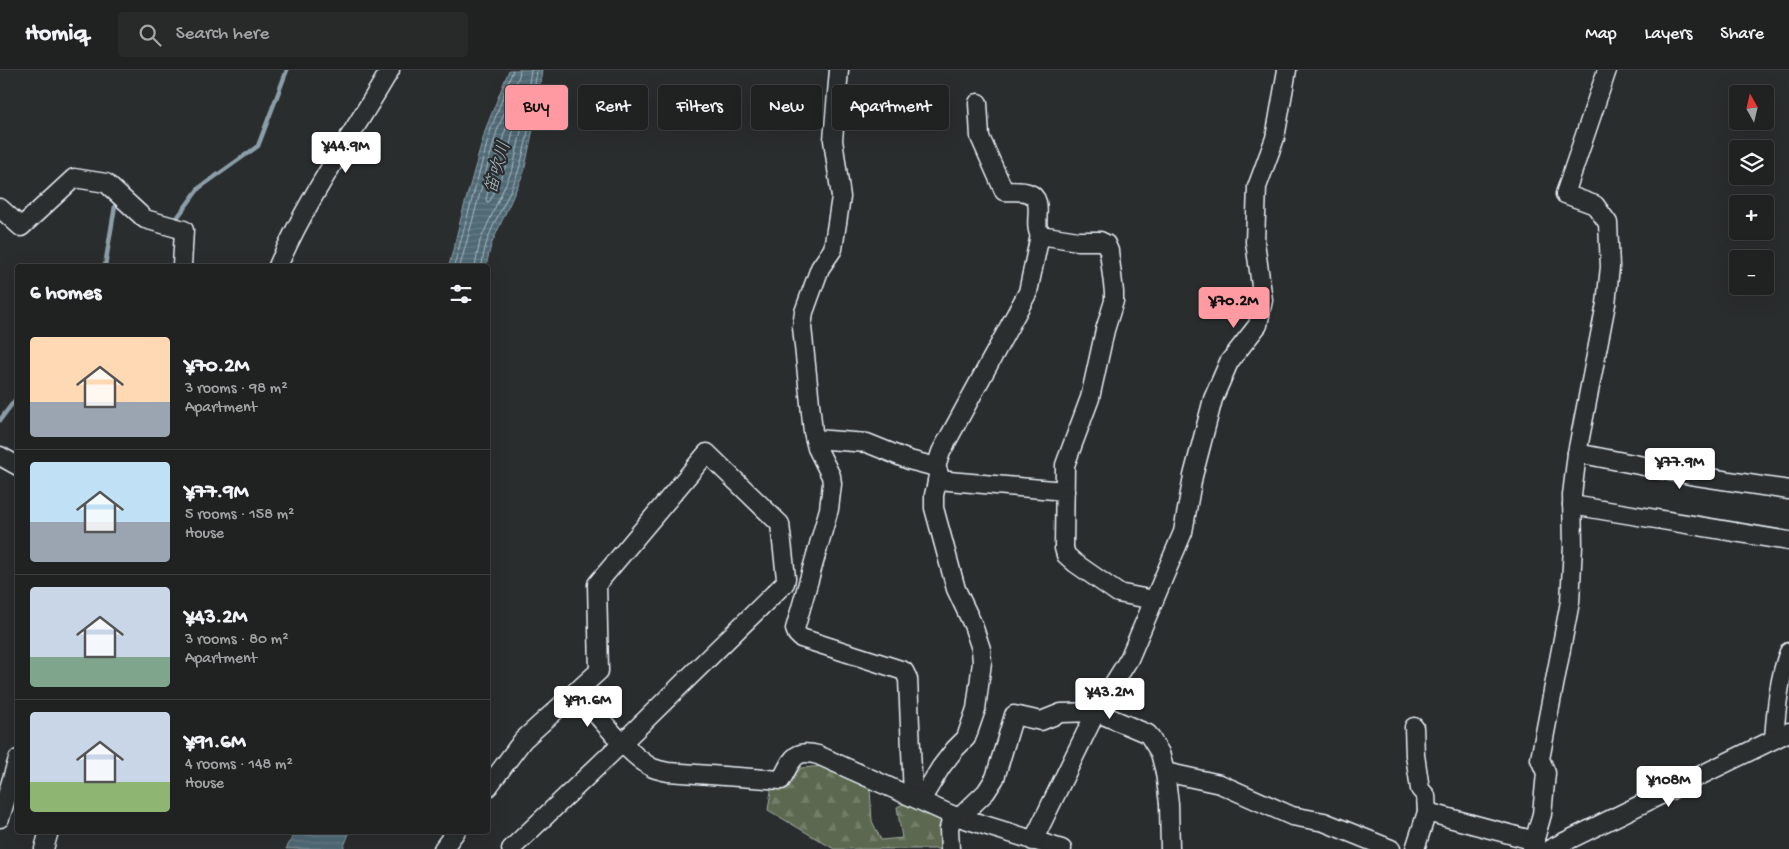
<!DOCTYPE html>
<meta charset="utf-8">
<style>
body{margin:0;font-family:"Gochi Hand","Klee One",sans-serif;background:#282a2a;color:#f1f3f6;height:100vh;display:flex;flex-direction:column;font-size:19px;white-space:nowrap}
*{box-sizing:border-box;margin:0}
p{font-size:16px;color:#a2a4a5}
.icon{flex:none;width:28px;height:28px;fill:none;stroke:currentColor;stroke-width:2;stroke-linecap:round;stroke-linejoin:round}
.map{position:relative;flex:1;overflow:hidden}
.sheet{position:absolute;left:15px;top:194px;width:475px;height:570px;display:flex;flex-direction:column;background:#202222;border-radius:5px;box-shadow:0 5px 20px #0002,0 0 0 1px #3d3f40}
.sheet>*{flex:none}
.top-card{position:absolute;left:505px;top:15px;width:475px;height:45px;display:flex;gap:10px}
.needle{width:32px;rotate:352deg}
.controls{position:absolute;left:1729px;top:15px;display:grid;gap:10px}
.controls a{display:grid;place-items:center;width:45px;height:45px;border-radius:5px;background:#202222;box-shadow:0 5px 20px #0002,0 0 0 1px #3d3f40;font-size:25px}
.price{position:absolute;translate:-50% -42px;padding:0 11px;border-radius:5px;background:#fff;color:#222;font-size:16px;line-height:32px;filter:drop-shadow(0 1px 2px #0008)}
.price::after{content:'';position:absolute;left:50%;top:30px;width:15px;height:11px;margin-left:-8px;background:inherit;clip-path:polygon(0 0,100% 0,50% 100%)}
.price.active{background:#ff9aa2;color:#111}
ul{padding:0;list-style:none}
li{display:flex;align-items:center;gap:15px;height:125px;padding:0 15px}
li+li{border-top:1px solid #3d3f40}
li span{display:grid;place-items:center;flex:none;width:140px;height:100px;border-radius:5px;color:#555}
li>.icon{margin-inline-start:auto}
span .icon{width:60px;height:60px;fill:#fffc;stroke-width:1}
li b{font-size:21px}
h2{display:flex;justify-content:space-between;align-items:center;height:60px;padding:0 15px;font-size:21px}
.chip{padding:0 18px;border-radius:5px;background:#202222;box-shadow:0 5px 20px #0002,0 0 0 1px #3d3f40;font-size:18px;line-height:45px}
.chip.active{background:#ff9aa2;color:#111}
header{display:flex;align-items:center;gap:30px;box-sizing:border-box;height:70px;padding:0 25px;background:#202222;border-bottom:1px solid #3d3f40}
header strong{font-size:24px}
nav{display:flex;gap:28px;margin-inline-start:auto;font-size:18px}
.search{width:350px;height:45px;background:#282a2a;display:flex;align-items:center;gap:12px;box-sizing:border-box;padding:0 18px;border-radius:5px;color:#a2a4a5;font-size:19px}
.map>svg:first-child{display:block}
.forest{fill:url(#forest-firs);stroke:#a2aca4}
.water{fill:url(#water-rules);stroke:#8c9fa9}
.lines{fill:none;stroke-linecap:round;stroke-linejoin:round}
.shore{stroke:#abbbc3;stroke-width:1}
.stream{stroke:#8c9fa9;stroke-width:4.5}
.minor-casing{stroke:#e8f1f8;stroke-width:21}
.minor{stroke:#2a2d2e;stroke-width:18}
.labels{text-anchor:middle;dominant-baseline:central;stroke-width:4.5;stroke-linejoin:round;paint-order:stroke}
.water-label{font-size:18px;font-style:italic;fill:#abbbc3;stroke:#2a2d2e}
</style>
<header>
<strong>Homiq</strong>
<div class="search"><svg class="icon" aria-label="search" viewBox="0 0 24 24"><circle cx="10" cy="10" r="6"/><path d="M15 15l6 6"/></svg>Search here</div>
<nav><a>Map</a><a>Layers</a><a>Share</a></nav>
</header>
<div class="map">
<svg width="1789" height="779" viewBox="0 0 1789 779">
<defs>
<pattern id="forest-firs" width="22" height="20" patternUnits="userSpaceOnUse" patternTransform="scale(1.25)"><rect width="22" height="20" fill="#5c684f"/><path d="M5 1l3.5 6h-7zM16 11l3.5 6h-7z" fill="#737e69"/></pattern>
<pattern id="water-rules" width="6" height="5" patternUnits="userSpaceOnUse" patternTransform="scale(1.25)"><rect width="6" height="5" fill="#4f6974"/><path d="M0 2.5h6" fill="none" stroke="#687f89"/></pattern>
</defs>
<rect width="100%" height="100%" fill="#2a2d2e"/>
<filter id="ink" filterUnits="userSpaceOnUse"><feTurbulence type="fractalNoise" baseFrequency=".02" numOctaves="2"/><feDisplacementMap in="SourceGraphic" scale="10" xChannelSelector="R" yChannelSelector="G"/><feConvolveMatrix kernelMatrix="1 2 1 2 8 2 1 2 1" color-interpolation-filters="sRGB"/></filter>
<g filter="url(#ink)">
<path class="forest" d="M824,696L870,719L872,751L881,770L902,768L897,737L906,733L941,748L940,779H834L768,740L772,715L785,717L801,698Z"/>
<g class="water">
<path d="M509,0H542L536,45L524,102L491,175L486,196H449L462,144L486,58Z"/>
<path d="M296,761H350L343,779H286Z"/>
</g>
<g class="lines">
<g class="shore">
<path d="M515,44L516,46L506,96L490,131L487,132L486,129L504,64L512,45Z"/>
<path d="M454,196L491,59L513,0"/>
<path d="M460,196L497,61L519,6L520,0"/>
<path d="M475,196L480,171L513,98L525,43L531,0"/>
<path d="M482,196C484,161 509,132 519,99C529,67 532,33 537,0"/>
</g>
<g class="stream">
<path d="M170,150L177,148L199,118L258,76L287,0"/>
<path d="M105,196L115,136L122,135"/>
<path d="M0,350L18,326"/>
</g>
<defs>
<g id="minor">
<path d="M839,0L833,70L841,127L833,179L820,198L804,242L802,257L813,362L817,378L831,406L832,414L829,439L795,559L797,564L801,568L904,601L908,609L913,726"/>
<path d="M978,33L980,67L1004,121C1011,122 1021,120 1028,123C1046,129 1032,153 1040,165L1078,171H1100L1106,174L1109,181L1114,222V231L1105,260L1090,328L1065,395L1064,478L1066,485L1075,493L1118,523L1154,530"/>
<path d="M0,138L21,157L74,108L106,113L145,149L184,160L182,196"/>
<path d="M278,196C308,127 352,65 390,0"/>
<path d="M815,369L867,373L909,390L936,397L939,404L934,425V438L956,519L973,555L981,579L982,592L976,639L966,668L955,679L941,697L921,730"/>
<path d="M1577,383L1690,405L1789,420"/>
<path d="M0,386L18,396"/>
<path d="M936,397L941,382L1028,222L1040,165"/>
<path d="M937,410L1065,421"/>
<path d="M1572,435L1789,471"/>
<path d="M576,621C594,641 630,687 653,698C658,700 663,701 668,702L781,710C792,691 793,678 818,685L952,745L1062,779"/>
<path d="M1414,657L1415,685L1420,719L1426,726L1427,742L1415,779"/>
<path d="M1774,669C1776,642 1779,607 1789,582"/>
<path d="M1165,702L1220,714L1292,746L1324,752L1391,779"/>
<path d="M488,717L523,670L599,601L597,514L707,383L780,454L786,508L785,513L623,672L511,779"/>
<path d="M1427,742L1535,771"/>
<path d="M960,747L986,722L995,708L1014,645L1041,651L1061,643L1096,642L1148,664L1160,683L1165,702L1169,734L1170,779"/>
<path d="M0,748L18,689"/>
<path d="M1033,771L1096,642L1129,589L1183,462L1193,406L1213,329L1229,292L1258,255L1263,230L1255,172L1257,117L1275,68L1287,0"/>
<path d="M44,779L49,761"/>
<path d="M443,779L456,761"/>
<path d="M950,779L949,759L952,745"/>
<path d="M1532,779L1542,744L1546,703L1540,689L1570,532L1573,476L1572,425L1577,383L1606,234L1610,197L1608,153L1595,135L1565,124L1607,0"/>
<path d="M1550,779L1789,662"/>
</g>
</defs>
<use href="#minor" class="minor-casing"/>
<use href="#minor" class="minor"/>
</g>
</g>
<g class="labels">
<g class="water-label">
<text transform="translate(499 98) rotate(-74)">笛吹川</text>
</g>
</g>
</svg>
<div class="controls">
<a><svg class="needle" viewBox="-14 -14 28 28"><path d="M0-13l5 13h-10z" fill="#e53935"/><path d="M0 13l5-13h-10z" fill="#a2a4a5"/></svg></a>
<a><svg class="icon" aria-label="layers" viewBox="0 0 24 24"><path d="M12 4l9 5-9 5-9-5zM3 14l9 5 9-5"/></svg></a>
<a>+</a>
<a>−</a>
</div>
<b class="price" style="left:346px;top:104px">¥44.9M</b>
<b class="price active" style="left:1234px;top:259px">¥70.2M</b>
<b class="price" style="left:1680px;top:420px">¥77.9M</b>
<b class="price" style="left:1110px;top:650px">¥43.2M</b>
<b class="price" style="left:588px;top:658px">¥91.6M</b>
<b class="price" style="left:1669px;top:738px">¥108M</b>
<div class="top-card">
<a class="chip active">Buy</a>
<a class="chip">Rent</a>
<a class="chip">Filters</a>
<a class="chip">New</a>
<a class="chip">Apartment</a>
</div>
<section class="sheet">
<h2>6 homes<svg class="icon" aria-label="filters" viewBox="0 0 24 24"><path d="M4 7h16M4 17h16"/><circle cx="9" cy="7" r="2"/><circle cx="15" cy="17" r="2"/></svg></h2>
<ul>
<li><span style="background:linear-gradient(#ffd9b3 65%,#9aa5b1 0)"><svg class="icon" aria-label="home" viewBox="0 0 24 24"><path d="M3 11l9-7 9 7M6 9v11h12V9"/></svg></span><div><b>¥70.2M</b><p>3 rooms · 98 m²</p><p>Apartment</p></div></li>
<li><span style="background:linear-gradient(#bfe0f5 60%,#9aa5b1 0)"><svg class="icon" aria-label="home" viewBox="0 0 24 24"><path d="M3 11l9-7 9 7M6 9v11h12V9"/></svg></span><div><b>¥77.9M</b><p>5 rooms · 158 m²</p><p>House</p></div></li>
<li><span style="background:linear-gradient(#c9d6e8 70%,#7fa58c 0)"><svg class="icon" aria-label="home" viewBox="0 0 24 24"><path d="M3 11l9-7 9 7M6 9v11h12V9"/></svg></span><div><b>¥43.2M</b><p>3 rooms · 80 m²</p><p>Apartment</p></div></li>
<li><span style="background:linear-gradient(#c9d6e8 70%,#8fb573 0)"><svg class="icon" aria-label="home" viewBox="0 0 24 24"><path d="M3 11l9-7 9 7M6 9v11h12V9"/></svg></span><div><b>¥91.6M</b><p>4 rooms · 148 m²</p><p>House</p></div></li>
</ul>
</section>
</div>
